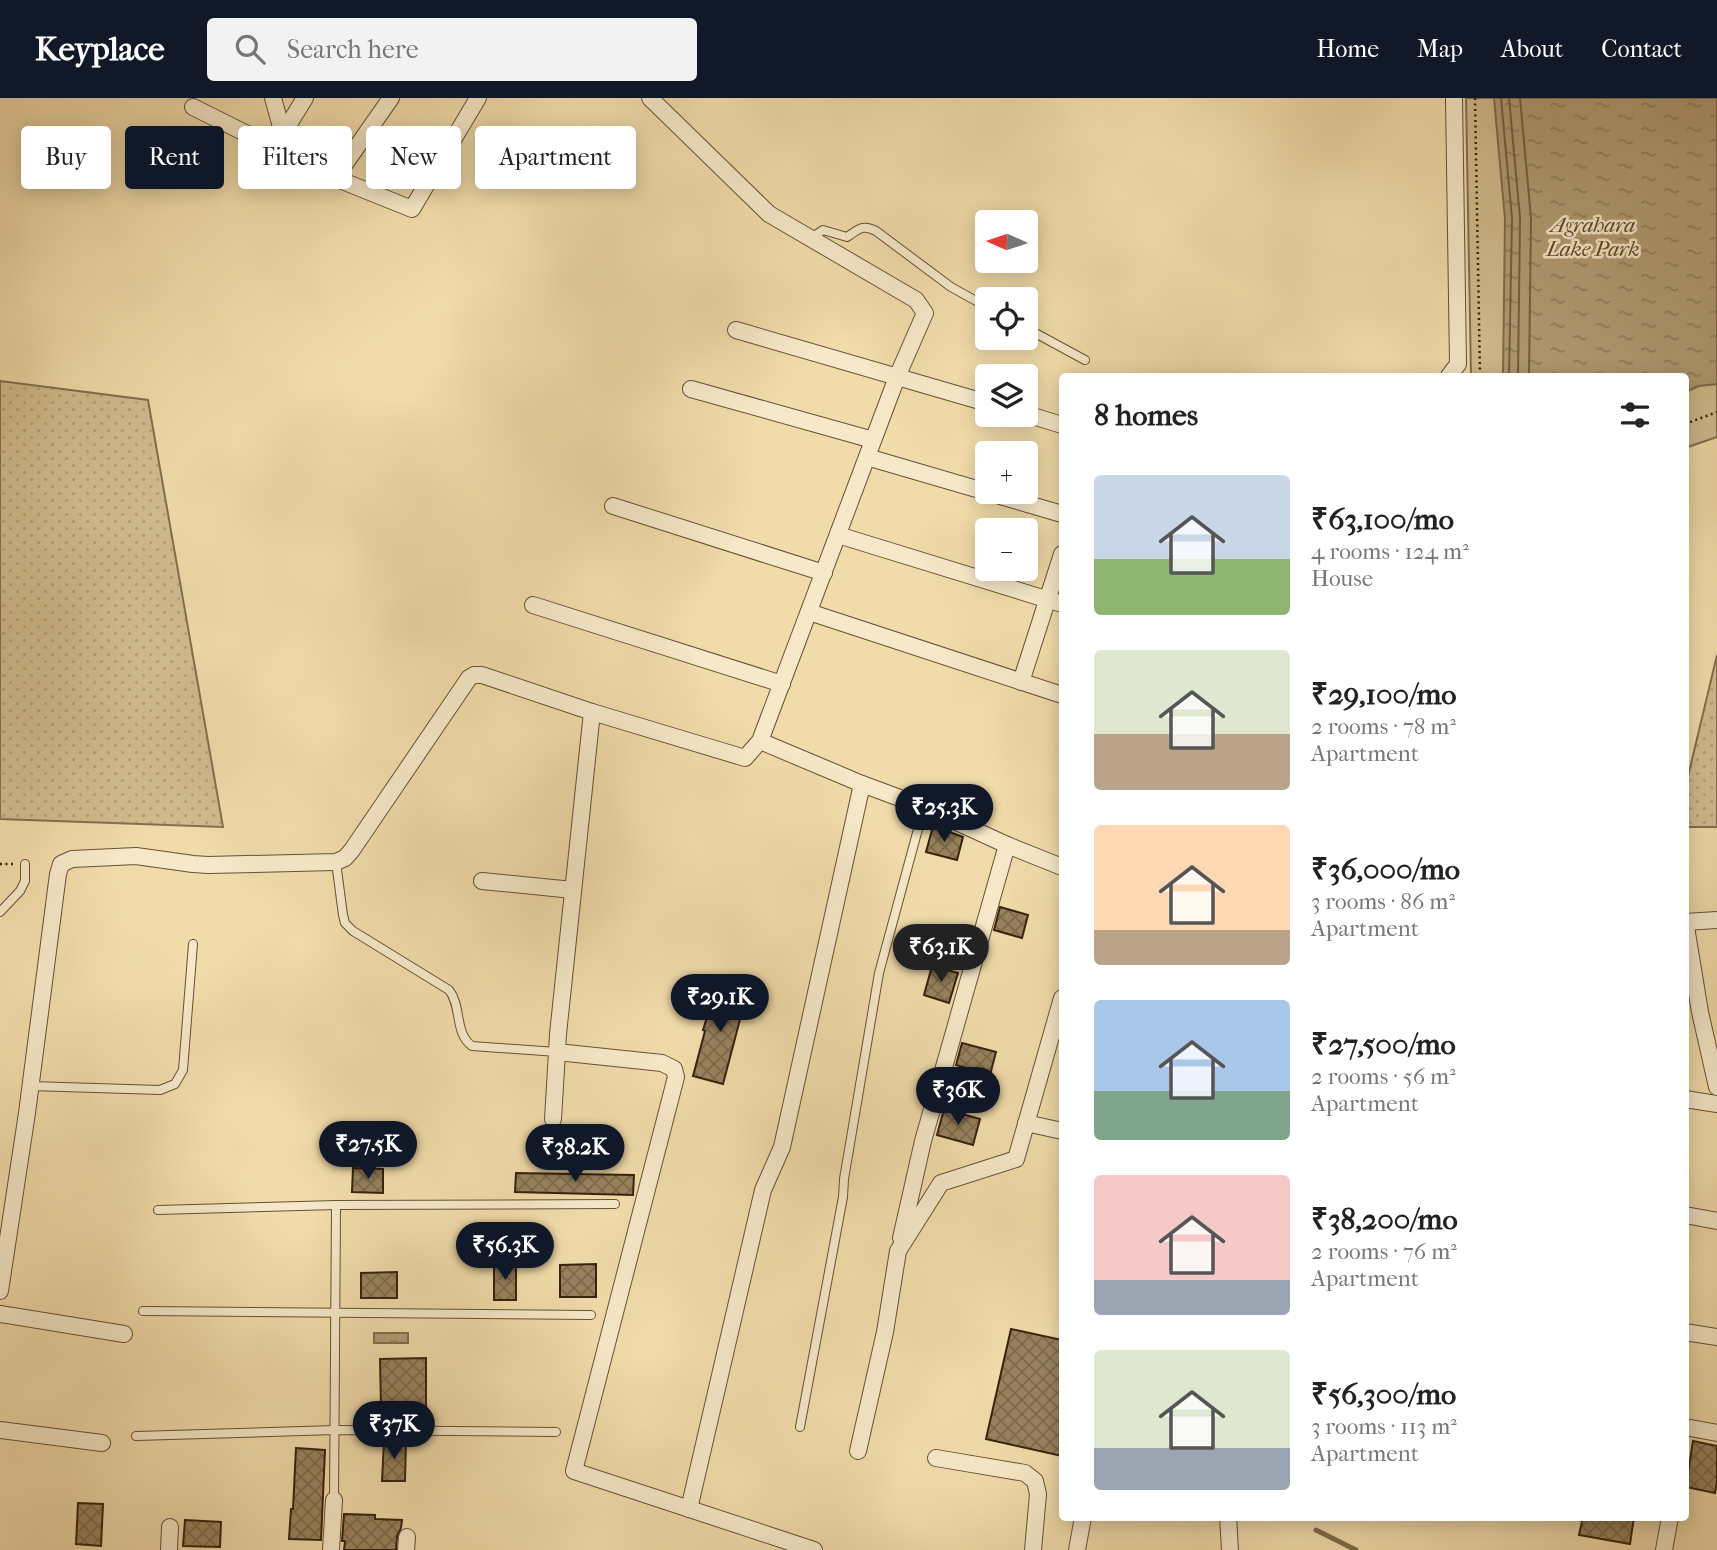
<!DOCTYPE html>
<meta charset="utf-8">
<style>
body{margin:0;font-family:"IM FELL French Canon",serif;background:#f2f2f2;color:#222;height:100vh;display:flex;flex-direction:column;font-size:26px;white-space:nowrap}
*{box-sizing:border-box;margin:0}
p{font-size:23px;color:#767676}
.icon{flex:none;width:38px;height:38px;fill:none;stroke:currentColor;stroke-width:2;stroke-linecap:round;stroke-linejoin:round}
.map{position:relative;flex:1;overflow:hidden}
.drawer{position:absolute;left:1059px;top:275px;width:630px;height:1148px;display:flex;flex-direction:column;background:#fff;border-radius:7px;box-shadow:0 4px 18px #0003}
.drawer>*{flex:none}
.top-card{position:absolute;left:21px;top:28px;width:665px;height:63px;display:flex;gap:14px}
.needle{width:46px;rotate:273deg}
.fabs{position:absolute;left:975px;top:112px;display:grid;gap:14px}
.fabs a{display:grid;place-items:center;width:63px;height:63px;border-radius:7px;background:#fff;box-shadow:0 4px 18px #0003;font-size:35px}
.price{position:absolute;translate:-50% -60px;padding:0 16px;border-radius:24px;background:#111827;color:#fff;font-size:23px;line-height:46px;filter:drop-shadow(0 2px 4px #0008)}
.price::after{content:'';position:absolute;left:50%;top:42px;width:21px;height:16px;margin-left:-10px;background:inherit;clip-path:polygon(0 0,100% 0,50% 100%)}
.price.current{background:#222;color:#fff}
ul{padding:0;list-style:none}
li{display:flex;align-items:center;gap:21px;height:175px;padding:0 35px}
li span{display:grid;place-items:center;flex:none;width:196px;height:140px;border-radius:7px;color:#555}
li>.icon{margin-inline-start:auto}
span .icon{width:84px;height:84px;fill:#fffc;stroke-width:1}
li b{font-size:30px}
h2{display:flex;justify-content:space-between;align-items:center;height:84px;padding:0 35px;font-size:30px}
.pill{padding:0 24px;border-radius:7px;background:#fff;box-shadow:0 4px 18px #0003;font-size:24px;line-height:63px}
.pill.current{background:#111827;color:#fff}
header{display:flex;align-items:center;gap:42px;box-sizing:border-box;height:98px;padding:0 35px;background:#111827;color:#fff}
header strong{font-size:33px}
nav{display:flex;gap:38px;margin-inline-start:auto;font-size:24px}
.search{width:490px;height:63px;background:#f2f2f2;display:flex;align-items:center;gap:18px;box-sizing:border-box;padding:0 24px;border-radius:7px;color:#767676;font-size:26px}
.map>svg:first-child{display:block}
.grass{fill:url(#grass-dots);stroke:#856f4e;stroke-width:2}
.park{fill:#d2bc8f;stroke:#856f4e;stroke-width:2}
.water{fill:url(#water-ripples);stroke:#816b4a;stroke-width:2}
.lines{fill:none;stroke-linecap:round;stroke-linejoin:round}
.shore{stroke:#755f40;stroke-width:2}
.stream{stroke:#816b4a;stroke-width:5}
.building{fill:url(#building-cross-hatch);stroke:#38220c;stroke-width:2}
.lane-casing{stroke:#665034;stroke-width:10}
.street-casing{stroke:#665034;stroke-width:18}
.path{stroke:#38220c;stroke-width:2.5;stroke-dasharray:2 3.5;stroke-linecap:butt}
.lane{stroke:#f6e8c8;stroke-width:8}
.street{stroke:#f6e8c8;stroke-width:16}
.labels{text-anchor:middle;dominant-baseline:central;stroke-width:5;stroke-linejoin:round;paint-order:stroke}
.park-label{font-size:21px;font-style:italic;fill:#5e482d;stroke:#f6e8c8}
</style>
<header>
<strong>Keyplace</strong>
<div class="search"><svg class="icon" aria-label="search" viewBox="0 0 24 24"><circle cx="10" cy="10" r="6"/><path d="M15 15l6 6"/></svg>Search here</div>
<nav><a>Home</a><a>Map</a><a>About</a><a>Contact</a></nav>
</header>
<div class="map">
<svg width="1717" height="1452" viewBox="0 0 1717 1452">
<defs>
<pattern id="grass-dots" width="8" height="8" patternUnits="userSpaceOnUse" patternTransform="scale(1.75)"><rect width="8" height="8" fill="#d2bc8f"/><path d="M2 2h.1M6 6h.1" fill="none" stroke="#b5a17a" stroke-width="1.8" stroke-linecap="round"/></pattern>
<pattern id="water-ripples" width="26" height="14" patternUnits="userSpaceOnUse" patternTransform="scale(1.75)"><rect width="26" height="14" fill="#b29c74"/><path d="M2 4q2-2 4 0t4 0M15 11q2-2 4 0t4 0" fill="none" stroke="#927f5e"/></pattern>
<pattern id="building-cross-hatch" width="8" height="8" patternUnits="userSpaceOnUse" patternTransform="scale(1.75)"><rect width="8" height="8" fill="#98825e"/><path d="M0 0l8 8M0 8l8-8" fill="none" stroke="#7d6a4c"/></pattern>
</defs>
<rect width="100%" height="100%" fill="#f1dbaa"/>
<filter id="stains"><feTurbulence type="fractalNoise" baseFrequency=".00286" numOctaves="4"/><feColorMatrix values="0 0 0 0 .2 0 0 0 0 .09 0 0 0 0 .02 0 0 0 .5 -.17"/></filter>
<radialGradient id="worn" r=".72"><stop offset=".6" stop-color="#630" stop-opacity="0"/><stop offset="1" stop-color="#630" stop-opacity=".3"/></radialGradient>
<g class="grass">
<path d="M0,283L148,302L223,729L0,721Z"/>
<path d="M1717,557V729H1685V691Z"/>
</g>
<path class="park" d="M1466,0H1717V339L1685,350V278H1471Z"/>
<g class="water">
<path d="M1494,0H1717V286L1699,288L1685,294V278H1503L1505,121Z"/>
<rect x="374" y="1235" width="34" height="10"/>
</g>
<g class="lines">
<g class="shore">
<path d="M1501,0L1512,120L1509,278"/>
<path d="M1509,0L1520,120L1518,278"/>
<path d="M1520,0L1531,120L1529,278"/>
</g>
<path class="stream" d="M1316,1432L1356,1452"/>
</g>
<g class="building">
<path d="M933,728L963,739L957,762L926,754Z"/>
<path d="M1000,809L1028,817L1022,840L994,832Z"/>
<path d="M932,868L958,875L949,905L924,897Z"/>
<path d="M717,887L747,895L723,986L693,978L705,933L703,932Z"/>
<path d="M962,945L996,954L990,977L956,967Z"/>
<path d="M944,1011L980,1021L973,1047L937,1037Z"/>
<path d="M353,1070L383,1071V1095L352,1094Z"/>
<path d="M516,1075L634,1077L633,1097L515,1094Z"/>
<rect x="494" y="1165" width="22" height="37"/>
<path d="M596,1166V1199H560V1167Z"/>
<path d="M397,1174V1200H361V1175Z"/>
<path d="M1011,1231L1062,1242V1358L986,1341Z"/>
<path d="M426,1260V1310H381L380,1261Z"/>
<path d="M384,1343H406L405,1383H382Z"/>
<path d="M1693,1343L1717,1348V1383L1715,1395L1686,1389Z"/>
<path d="M296,1350L325,1352L321,1442L289,1441L291,1411H293Z"/>
<path d="M78,1405L103,1406L101,1448L76,1446Z"/>
<path d="M344,1416L375,1417V1421L402,1422L401,1430L397,1438L396,1452H344L345,1443H342Z"/>
<path d="M1583,1419H1634L1630,1446L1579,1437Z"/>
<path d="M185,1422L221,1424L220,1449L183,1448Z"/>
</g>
<g class="lines">
<defs>
<g id="lane">
<path d="M811,140L823,132L847,139C859,131 863,126 876,133L951,189L987,209"/>
<path d="M1026,230L1085,262"/>
<path d="M336,764L343,817L345,825L353,833L449,892C462,908 454,935 472,948L557,954"/>
<path d="M0,814L20,793L25,783V766"/>
<path d="M30,988L160,992L175,986L183,972L193,846"/>
<path d="M158,1112L336,1107L615,1106"/>
<path d="M143,1213L591,1217"/>
<path d="M800,1329L843,1099L844,1081L879,875L924,709"/>
<path d="M136,1338L335,1332L556,1334"/>
<path d="M334,1402L336,1107"/>
</g>
<g id="street">
<path d="M273,0L283,36"/>
<path d="M193,9L335,80L391,0"/>
<path d="M274,50L305,0"/>
<path d="M335,80L412,111L478,0"/>
<path d="M736,232L987,305"/>
<path d="M1449,278L1458,266L1454,0"/>
<path d="M691,291L873,342"/>
<path d="M1026,316L1062,327"/>
<path d="M867,359L1062,416"/>
<path d="M613,408L824,475"/>
<path d="M838,437L1062,506"/>
<path d="M533,507L782,586"/>
<path d="M809,514L1062,597"/>
<path d="M1021,584L1062,456"/>
<path d="M592,614L558,936L557,954L662,965L674,971L676,979L574,1373L814,1452"/>
<path d="M760,643L862,686L924,709L1007,747L1062,769"/>
<path d="M482,783L573,792"/>
<path d="M1685,823L1700,914L1717,989"/>
<path d="M1685,824L1717,822"/>
<path d="M1685,1001L1717,1006"/>
<path d="M553,1021L557,954"/>
<path d="M1026,1025L1062,1033"/>
<path d="M1685,1117L1717,1123"/>
<path d="M901,1140L923,1043L1007,747"/>
<path d="M0,1193L27,1015L58,776L61,766L72,761L136,758L193,766L208,767L336,764L345,760L352,752L469,580L474,577H482L592,614L745,660L760,643L897,279L925,215L916,202L769,116L650,0"/>
<path d="M0,1216L124,1236"/>
<path d="M1685,1234L1717,1239"/>
<path d="M1685,1329L1717,1335"/>
<path d="M0,1332L102,1345"/>
<path d="M858,1353L885,1234L898,1153L941,1085L1016,1061L1062,900"/>
<path d="M936,1360L1025,1375L1035,1383L1038,1396L1033,1452"/>
<path d="M689,1411L763,1092L782,1049L862,686"/>
<path d="M1228,1419L1230,1452"/>
<path d="M169,1452L170,1429"/>
<path d="M331,1452L334,1402"/>
<path d="M406,1452L407,1439"/>
<path d="M1077,1452L1083,1419"/>
<path d="M1664,1452L1670,1419"/>
</g>
</defs>
<use href="#lane" class="lane-casing"/>
<use href="#street" class="street-casing"/>
<g class="path">
<path d="M1475,0L1480,278"/>
<path d="M1685,326L1717,314"/>
<path d="M0,766H14"/>
</g>
<use href="#lane" class="lane"/>
<use href="#street" class="street"/>
</g>
<g class="labels">
<g class="park-label">
<text x="1593" y="127">Agrahara<tspan x="1593" dy="24">Lake Park</tspan></text>
</g>
</g>
<rect width="100%" height="100%" filter="url(#stains)"/>
<rect width="100%" height="100%" fill="url(#worn)"/>
</svg>
<div class="fabs">
<a><svg class="needle" viewBox="-14 -14 28 28"><path d="M0-13l5 13h-10z" fill="#e53935"/><path d="M0 13l5-13h-10z" fill="#767676"/></svg></a>
<a><svg class="icon" aria-label="locate" viewBox="0 0 24 24"><circle cx="12" cy="12" r="6"/><path d="M12 2v4M12 18v4M2 12h4M18 12h4"/></svg></a>
<a><svg class="icon" aria-label="layers" viewBox="0 0 24 24"><path d="M12 4l9 5-9 5-9-5zM3 14l9 5 9-5"/></svg></a>
<a>+</a>
<a>−</a>
</div>
<b class="price" style="left:944px;top:746px">₹25.3K</b>
<b class="price current" style="left:941px;top:886px">₹63.1K</b>
<b class="price" style="left:720px;top:936px">₹29.1K</b>
<b class="price" style="left:958px;top:1029px">₹36K</b>
<b class="price" style="left:368px;top:1083px">₹27.5K</b>
<b class="price" style="left:575px;top:1086px">₹38.2K</b>
<b class="price" style="left:505px;top:1184px">₹56.3K</b>
<b class="price" style="left:394px;top:1363px">₹37K</b>
<div class="top-card">
<a class="pill">Buy</a>
<a class="pill current">Rent</a>
<a class="pill">Filters</a>
<a class="pill">New</a>
<a class="pill">Apartment</a>
</div>
<section class="drawer">
<h2>8 homes<svg class="icon" aria-label="filters" viewBox="0 0 24 24"><path d="M4 7h16M4 17h16"/><circle cx="9" cy="7" r="2"/><circle cx="15" cy="17" r="2"/></svg></h2>
<ul>
<li><span style="background:linear-gradient(#c9d6e8 60%,#8fb573 0)"><svg class="icon" aria-label="home" viewBox="0 0 24 24"><path d="M3 11l9-7 9 7M6 9v11h12V9"/></svg></span><div><b>₹63,100/mo</b><p>4 rooms · 124 m²</p><p>House</p></div></li>
<li><span style="background:linear-gradient(#dfe7d0 60%,#b9a48a 0)"><svg class="icon" aria-label="home" viewBox="0 0 24 24"><path d="M3 11l9-7 9 7M6 9v11h12V9"/></svg></span><div><b>₹29,100/mo</b><p>2 rooms · 78 m²</p><p>Apartment</p></div></li>
<li><span style="background:linear-gradient(#ffd9b3 75%,#b9a48a 0)"><svg class="icon" aria-label="home" viewBox="0 0 24 24"><path d="M3 11l9-7 9 7M6 9v11h12V9"/></svg></span><div><b>₹36,000/mo</b><p>3 rooms · 86 m²</p><p>Apartment</p></div></li>
<li><span style="background:linear-gradient(#a9c7e8 65%,#7fa58c 0)"><svg class="icon" aria-label="home" viewBox="0 0 24 24"><path d="M3 11l9-7 9 7M6 9v11h12V9"/></svg></span><div><b>₹27,500/mo</b><p>2 rooms · 56 m²</p><p>Apartment</p></div></li>
<li><span style="background:linear-gradient(#f6c9c9 75%,#9aa5b1 0)"><svg class="icon" aria-label="home" viewBox="0 0 24 24"><path d="M3 11l9-7 9 7M6 9v11h12V9"/></svg></span><div><b>₹38,200/mo</b><p>2 rooms · 76 m²</p><p>Apartment</p></div></li>
<li><span style="background:linear-gradient(#dfe7d0 70%,#9aa5b1 0)"><svg class="icon" aria-label="home" viewBox="0 0 24 24"><path d="M3 11l9-7 9 7M6 9v11h12V9"/></svg></span><div><b>₹56,300/mo</b><p>3 rooms · 113 m²</p><p>Apartment</p></div></li>
</ul>
</section>
</div>
